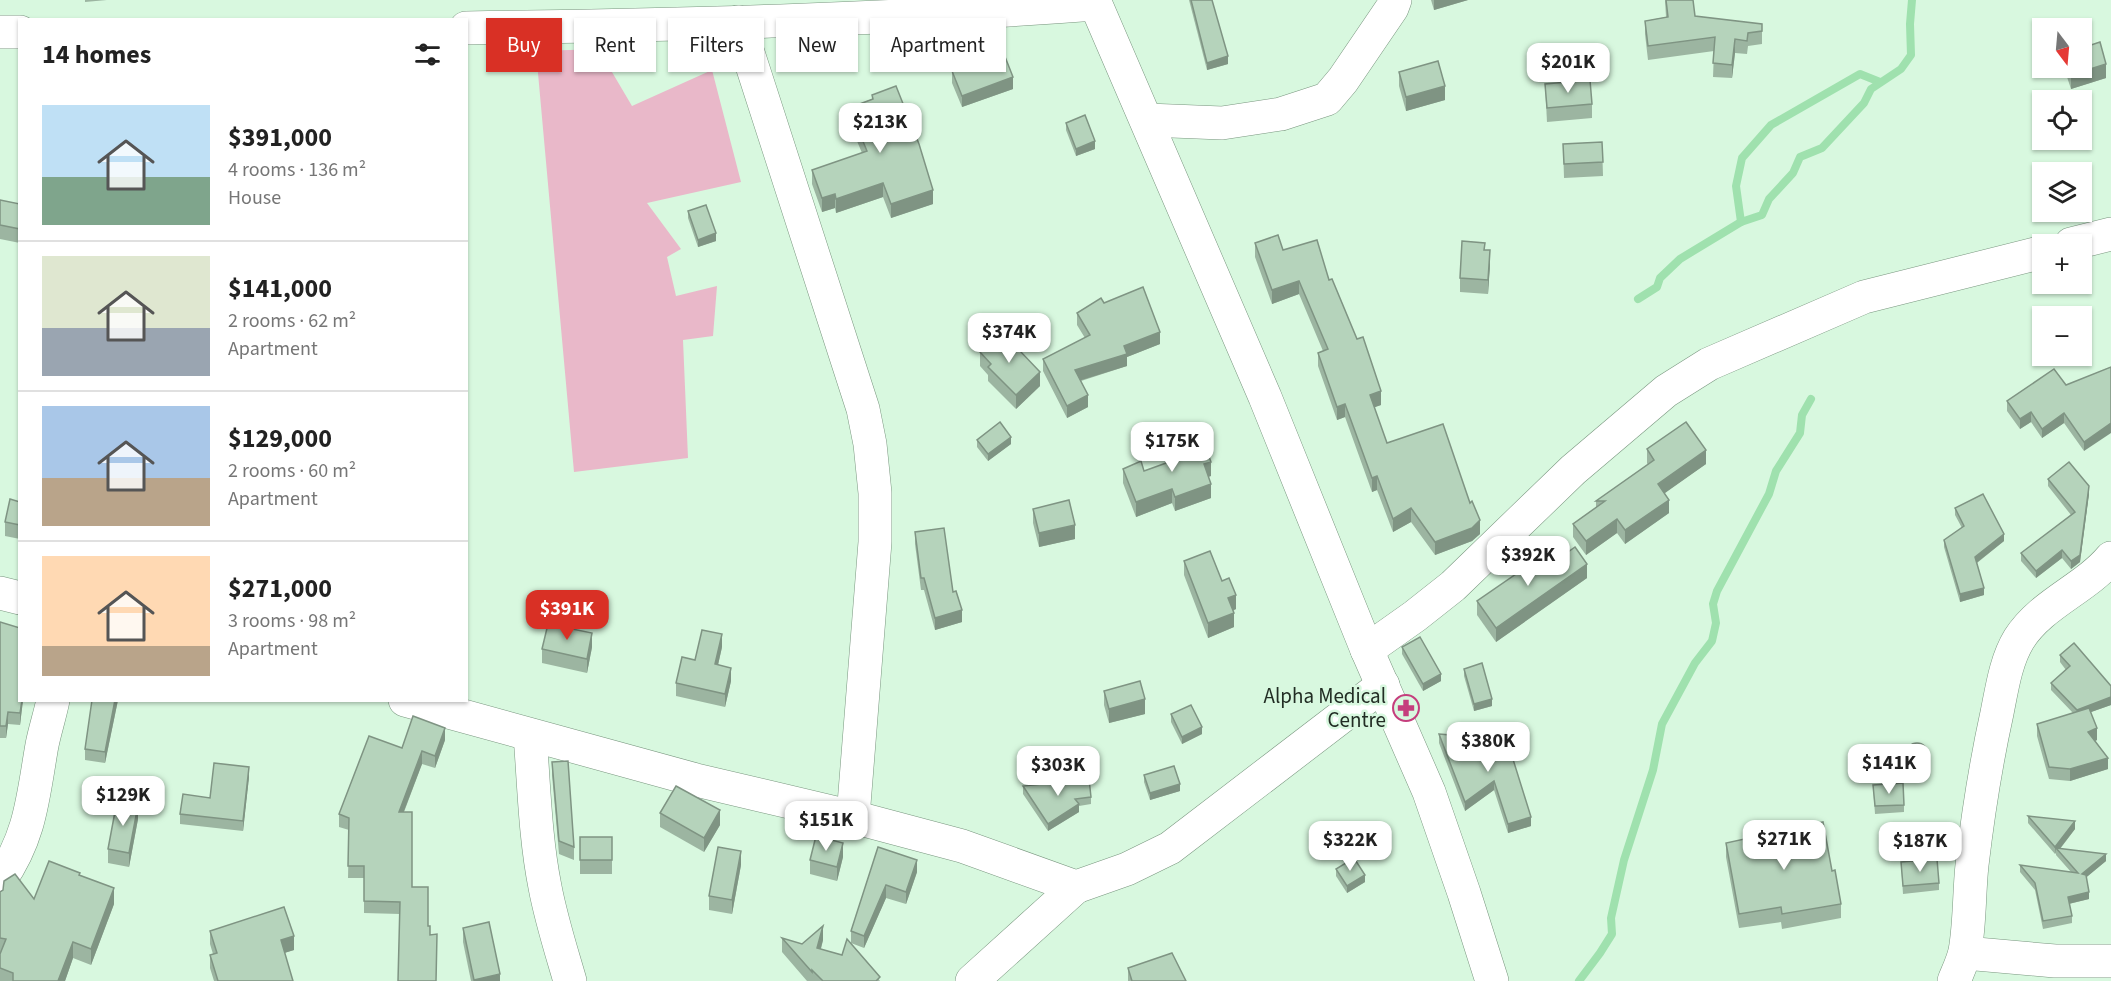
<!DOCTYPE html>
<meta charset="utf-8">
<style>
body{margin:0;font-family:"Source Sans 3",sans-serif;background:#f6f6f6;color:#222;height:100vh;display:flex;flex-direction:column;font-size:22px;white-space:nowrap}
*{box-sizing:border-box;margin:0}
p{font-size:20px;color:#767676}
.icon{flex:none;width:33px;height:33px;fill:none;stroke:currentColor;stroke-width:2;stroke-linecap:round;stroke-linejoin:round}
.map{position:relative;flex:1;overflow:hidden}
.drawer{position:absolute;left:18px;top:18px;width:450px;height:684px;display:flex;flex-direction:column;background:#fff;border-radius:0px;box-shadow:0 2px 4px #0004}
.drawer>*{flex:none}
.banner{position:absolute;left:486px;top:18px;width:570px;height:54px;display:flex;gap:12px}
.needle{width:39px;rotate:164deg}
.fabs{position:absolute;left:2032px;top:18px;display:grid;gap:12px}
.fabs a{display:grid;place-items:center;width:60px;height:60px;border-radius:0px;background:#fff;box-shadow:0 2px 4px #0004;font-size:30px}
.price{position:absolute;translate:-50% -51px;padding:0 14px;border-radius:12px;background:#fff;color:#222;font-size:20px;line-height:39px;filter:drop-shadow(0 2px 3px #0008)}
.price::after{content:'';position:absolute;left:50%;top:36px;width:18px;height:14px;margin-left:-9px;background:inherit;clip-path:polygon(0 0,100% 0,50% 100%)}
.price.on{background:#d93025;color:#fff}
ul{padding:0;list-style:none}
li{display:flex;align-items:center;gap:18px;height:150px;padding:0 24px}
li+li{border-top:2px solid #e0e0e0}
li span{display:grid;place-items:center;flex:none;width:168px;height:120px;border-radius:0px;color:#555}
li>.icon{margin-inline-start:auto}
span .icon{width:72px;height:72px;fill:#fffc;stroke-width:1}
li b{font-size:26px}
h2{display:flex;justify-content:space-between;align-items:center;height:72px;padding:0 24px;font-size:26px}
.pill{padding:0 21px;border-radius:0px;background:#fff;box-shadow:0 2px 4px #0004;font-size:21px;line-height:54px}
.pill.on{background:#d93025;color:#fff}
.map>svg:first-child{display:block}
.green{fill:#e9b8c9}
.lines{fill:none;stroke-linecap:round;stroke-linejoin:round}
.stream{stroke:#9fe1ae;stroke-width:8}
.minor-casing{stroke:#79967f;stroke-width:34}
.minor{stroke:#fff;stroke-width:33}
.wall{fill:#9cb5a1}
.shaded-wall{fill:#7f9483}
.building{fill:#b5d3bb;stroke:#7f9483;stroke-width:1.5}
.labels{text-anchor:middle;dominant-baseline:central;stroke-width:5;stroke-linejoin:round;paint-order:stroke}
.poi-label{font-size:21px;fill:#222d24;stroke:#d8f8df;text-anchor:end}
</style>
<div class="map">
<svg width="2111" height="981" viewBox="0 0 2111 981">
<rect width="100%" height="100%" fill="#d8f8df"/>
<path class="green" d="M636,48L609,67L632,106L712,70L741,182L647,203L681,249L667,257L676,296L717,286L713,336L683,340L688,458L574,472L536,51Z"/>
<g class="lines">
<g class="stream">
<path d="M1741,222L1736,186L1742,158L1771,125L1860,74L1880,82"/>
<path d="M1638,299L1657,287L1660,278L1680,259L1741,222L1762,215L1769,199L1793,173L1800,157L1822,148L1864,103L1871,89L1901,69L1911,55L1910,24L1912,0"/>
<path d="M1579,981L1600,953L1612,934L1611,918L1624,860L1653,770L1662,724L1695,663L1712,641L1716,623L1713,604L1717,591L1769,494L1776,471L1800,433L1802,415L1811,399"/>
</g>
<defs>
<g id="minor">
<path d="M1094,0L1265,397L1367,650L1429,792L1464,893L1492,981"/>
<path d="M738,22L863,409L870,444L875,493V542L853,817"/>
<path d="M466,28C676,25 886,20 1095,4"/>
<path d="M0,32H20"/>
<path d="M1147,120L1222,123L1281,114L1327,99L1343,80L1392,8L1395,0"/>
<path d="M2071,244L2111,234"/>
<path d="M0,593L20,598"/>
<path d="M1367,650L1415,616L1453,586L1573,470L1666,391L1709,364L1864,297L2043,252"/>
<path d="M405,700L696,780L853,817L962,846L1076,887L1127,869L1170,848L1383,685"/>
<path d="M530,735C534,785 535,837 545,887C551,919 561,950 570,981"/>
<path d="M0,880C31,836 33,796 42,745C45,730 50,715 53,700"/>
<path d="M1965,953L2055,961H2111"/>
<path d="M972,981L1076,887"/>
<path d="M1954,981C1958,971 1963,961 1965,951C1970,923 1969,893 1972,865C1978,814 1986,763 1997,713C2002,688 2006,660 2019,639C2041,604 2085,589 2111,558"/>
</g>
</defs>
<use href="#minor" class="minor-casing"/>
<use href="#minor" class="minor"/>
</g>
<g class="wall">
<path d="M85,0H107L85,2Z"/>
<path d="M1189,0H1212L1228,64L1207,70Z"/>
<path d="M1431,0H1468L1434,10Z"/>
<path d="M1665,0L1695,16L1762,24V44L1748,46L1747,54L1735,53L1732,78L1713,77L1714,51L1648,60L1645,34V21L1666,17Z"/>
<path d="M975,53L1013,89L962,107L952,83V71L975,62Z"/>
<path d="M2064,68H2082L2106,78L2071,89Z"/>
<path d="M1399,72L1445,100L1406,111L1399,86Z"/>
<path d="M1545,84L1592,104V118L1547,122Z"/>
<path d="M872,95L933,204L891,218L883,197L836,213L835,208L822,212L812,184V170L862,153L849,122V108L872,99Z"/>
<path d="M1066,123L1095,149L1076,156L1066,130Z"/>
<path d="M1602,142L1603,176L1564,178L1563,144Z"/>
<path d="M0,200L20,204V243L0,239Z"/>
<path d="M688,211L716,241L698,247L688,218Z"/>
<path d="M1255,243L1283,250L1329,280L1381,405L1374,407L1387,443L1480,534L1472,541L1435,555L1411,522L1393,532L1377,490L1372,492L1345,417L1337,420L1318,366V353L1323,351L1299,294L1272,304L1255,257Z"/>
<path d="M1485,250L1490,264L1488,294L1460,292V278Z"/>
<path d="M1104,303L1160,344L1127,357V366L1081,381L1088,407L1067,418L1043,371V359L1085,338L1077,325V313Z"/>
<path d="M980,352L1040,386L1016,409L988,381V375L980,366Z"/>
<path d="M2111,367L2084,451L2064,423L2042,438L2031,422L2020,429L2007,411V401L2066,385Z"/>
<path d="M977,440L1011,444L988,461L977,447Z"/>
<path d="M1175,445L1211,476L1208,477L1211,498L1175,511L1172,503L1136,517L1123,483V469L1144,471L1175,460Z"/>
<path d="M1647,449L1706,464L1664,493L1669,513L1625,544L1617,533L1586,555L1573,537V524L1596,508V501L1648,465L1647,463Z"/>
<path d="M2048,479L2089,494L2080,562L2071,569L2062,558L2036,578L2021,561V553L2071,515L2048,486Z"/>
<path d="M20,502V539L5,536V522Z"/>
<path d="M1955,508L2004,541L1977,563L1984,595L1960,602L1944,547V540L1962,528L1955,515Z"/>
<path d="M1033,509L1075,539L1039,547L1033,523Z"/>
<path d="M915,532L953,592L962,622L935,630L924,590H921L915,544Z"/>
<path d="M1184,561L1222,581L1236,609L1233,611L1234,627L1208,638L1184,575Z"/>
<path d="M1539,573L1587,578L1496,642L1477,615V601Z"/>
<path d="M0,622L23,700L20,725L8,724L6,738H0Z"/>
<path d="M592,647L587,673L542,663V649Z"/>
<path d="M722,647L718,665L731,681L725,707L676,696V683L695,660Z"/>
<path d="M1402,647L1441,681L1423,691L1402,654Z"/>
<path d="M2060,655L2111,686V705L2091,712L2097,740L2095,741L2108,769L2070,781L2049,779L2037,736V724L2073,713L2051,690V683L2066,670L2060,662Z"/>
<path d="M1464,669L1492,706L1474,711L1464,676Z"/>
<path d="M1104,691L1145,714L1109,723L1104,705Z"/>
<path d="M92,700H118L105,763L85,760V749Z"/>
<path d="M1171,714L1202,734L1182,744L1171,722Z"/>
<path d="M1439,734L1467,750L1495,740L1531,826L1508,833L1494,790L1465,811L1439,743Z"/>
<path d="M445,740L435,768L422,764L404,812L412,887L428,926L430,935L436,981L400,914L364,913V878H348L349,830L339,827V814L402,748Z"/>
<path d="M1906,757L1928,758L1927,766L1920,771H1911L1906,764Z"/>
<path d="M552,762L574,847V860L559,854L552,775Z"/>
<path d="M1144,775L1180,791L1150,800L1144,782Z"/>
<path d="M249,777L243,831L180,824V814Z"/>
<path d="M1873,785L1904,805V812L1875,814Z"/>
<path d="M1023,786L1091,797V804L1079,806V812L1048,831L1023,794Z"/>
<path d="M660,813L720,825L704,852L660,827Z"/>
<path d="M2028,816L2075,829L2060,849L2106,861L2086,877L2089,899L2069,904L2072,916V923L2043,929L2035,890L2020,872V865L2071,872L2056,855V853L2055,854L2028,823Z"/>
<path d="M138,819L129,867L108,863V849Z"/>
<rect x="580" y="837" width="32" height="37"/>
<path d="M1726,843L1832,871L1841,904V918L1782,929L1781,922L1739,928L1726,857Z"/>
<path d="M878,847L917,872L906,904L886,898L864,948L851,943L880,981H807L782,952V938L802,944L823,940L821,949L842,955L851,943V931Z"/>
<path d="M843,857L837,881L810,874V860Z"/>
<path d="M1901,862L1939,883V890L1903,894Z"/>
<path d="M741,865L732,914L709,910V896Z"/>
<path d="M1336,869L1365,882L1347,893L1336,876Z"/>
<path d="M80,876L114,904L91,965L73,958L65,981H0V892L34,899Z"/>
<path d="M463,928L500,981H471L463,942Z"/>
<path d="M210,931L294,950L284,953L293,981H214L210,968V955L213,954L210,944Z"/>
<path d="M1128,968L1186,981H1128Z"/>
</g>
<g class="shaded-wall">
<path d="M1434,0H1468L1434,10Z"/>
<path d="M1735,39V53L1732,78V65Z"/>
<path d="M1228,56V64L1207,70V63Z"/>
<path d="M2106,64V78L2071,89V75Z"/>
<path d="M1013,77V89L962,107V96Z"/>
<path d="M1445,86V100L1406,111V97Z"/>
<path d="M1095,141V149L1076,156V149Z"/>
<path d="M883,183V197L836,213V199Z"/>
<path d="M933,190V204L891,218V204Z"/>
<path d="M835,194V208L822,212V198Z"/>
<path d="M716,233V241L698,247V240Z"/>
<path d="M1490,250V264L1488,294V280Z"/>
<path d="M1299,281V294L1272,304V290Z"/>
<path d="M1160,332V344L1127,357V366L1075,382V370L1124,346Z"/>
<path d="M1040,372V386L1016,409V395Z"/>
<path d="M1381,391V405L1370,409V395Z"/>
<path d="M1088,395V407L1067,418V406Z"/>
<path d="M1345,404V417L1337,420V407Z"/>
<path d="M2031,412V422L2020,429V419Z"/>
<path d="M2064,413V423L2042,438V429Z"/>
<path d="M2111,423V433L2084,451V442Z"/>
<path d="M1011,437V444L988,461V454Z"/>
<path d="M1706,450V464L1658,498V484Z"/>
<path d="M1211,462V476L1204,478V464Z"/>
<path d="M1377,476V490L1372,492V478Z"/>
<path d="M1211,484V498L1175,511V497Z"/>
<path d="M2089,486V494L2080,562L2071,569V561Z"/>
<path d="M1172,489V503L1136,517V502Z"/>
<path d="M1669,500V513L1625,544V530Z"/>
<path d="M1411,508V522L1393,532V519Z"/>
<path d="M1617,519V533L1586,555V541Z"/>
<path d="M1480,520V534L1472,541L1435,555V542Z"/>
<path d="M1075,525V539L1039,547V533Z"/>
<path d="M2004,534V541L1975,564V557Z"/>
<path d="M2062,550V558L2036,578V571Z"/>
<path d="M1587,564V578L1496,642V628Z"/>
<path d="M1984,588V595L1960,602V594Z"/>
<path d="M1236,595V609L1228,612V598Z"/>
<path d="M962,610V622L935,630V618Z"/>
<path d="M1234,613V627L1208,638V623Z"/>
<path d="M592,633V647L587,673V659Z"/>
<path d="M722,634V647L715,678V664Z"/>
<path d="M731,668V681L725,707V694Z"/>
<path d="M1441,674V681L1423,691V684Z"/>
<path d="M2111,697V705L2077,717V710Z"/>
<path d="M1145,699V714L1109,723V709Z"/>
<path d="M1492,699V706L1474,711V704Z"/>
<path d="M22,700H23L20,725V713Z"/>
<path d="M115,700H118L105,763V752Z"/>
<path d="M8,712V724L6,738V726Z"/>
<path d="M1202,727V734L1182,744V737Z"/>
<path d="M445,728V740L435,768V756Z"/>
<path d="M2097,728V740L2088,744V732Z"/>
<path d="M422,751V764L399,824V812Z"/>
<path d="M1928,751L1927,766L1920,771V764Z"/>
<path d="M2108,758V769L2070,781V769Z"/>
<path d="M249,767V777L243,831V821Z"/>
<path d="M1494,781V790L1465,811V802Z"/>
<path d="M1180,784V791L1150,800V793Z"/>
<path d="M1079,804V812L1048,831V824Z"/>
<path d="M138,805V819L129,867V853Z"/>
<path d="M720,810V825L704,852V838Z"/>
<path d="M1531,817V826L1508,833V824Z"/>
<path d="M2075,821V829L2058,851L2056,848L2055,854V847Z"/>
<path d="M843,843V857L837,881V867Z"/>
<path d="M741,851V865L732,914V900Z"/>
<path d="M2106,854V861L2082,881V874Z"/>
<path d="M917,860V872L906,904V892Z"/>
<path d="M1365,875V882L1347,893V886Z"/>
<path d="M886,885V898L864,948V936Z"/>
<path d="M114,888V904L91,965V949Z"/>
<path d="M2089,892V899L2068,904V897Z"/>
<path d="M823,926V940L817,962V948Z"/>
<path d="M294,936V950L281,954V940Z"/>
<path d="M73,942V958L65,981H58Z"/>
<path d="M500,974V981H474V980Z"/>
</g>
<g class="building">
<path d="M1191,0H1212L1228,56L1207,63Z"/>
<path d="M1666,0H1693L1695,16L1762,24V31L1748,33L1747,41L1735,39L1732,65L1713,63L1715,37L1648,46L1645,21L1668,17Z"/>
<path d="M2100,42L2106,64L2071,75L2069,68H2082V48Z"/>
<path d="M1000,44L1013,77L962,96L952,71L978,60L975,53Z"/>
<path d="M1438,61L1445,86L1406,97L1399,72Z"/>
<path d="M1590,80L1592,104L1547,108L1545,84Z"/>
<path d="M896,86L919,144L933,190L891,204L883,183L836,199L835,194L822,198L812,170L867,151L849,108L873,99L872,95Z"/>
<path d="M1085,115L1095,141L1076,149L1066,123Z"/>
<path d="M1602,142L1603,162L1564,164L1563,144Z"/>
<path d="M0,200L20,204V229L0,225Z"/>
<path d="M706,205L716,233L698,240L688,211Z"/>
<path d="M1278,235L1283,250L1317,240L1329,280L1332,279L1357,339L1363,337L1381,391L1370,395L1387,443L1443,424L1470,503L1472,501L1480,520L1472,528L1435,542L1411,508L1393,519L1377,476L1372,478L1345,404L1337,407L1318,353L1328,349L1299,281L1272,290L1255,243Z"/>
<path d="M1462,241L1485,243L1484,250H1490L1488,280L1460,278Z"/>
<path d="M1143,287L1160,332L1124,346L1127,354L1075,370L1088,395L1067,406L1043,359L1090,335L1077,313L1101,298L1104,303Z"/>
<path d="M1002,332L1040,372L1016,395L988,367L991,364L980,352Z"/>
<path d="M2111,367V423L2084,442L2064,413L2042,429L2031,412L2020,419L2007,401L2054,369L2066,385Z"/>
<path d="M1000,422L1011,437L988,454L977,440Z"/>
<path d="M1686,422L1706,450L1658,484L1669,500L1625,530L1617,519L1586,541L1573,524L1605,501H1596L1654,460L1647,449Z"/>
<path d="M1201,435L1211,462L1204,464L1211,484L1175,497L1172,489L1136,502L1123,469L1141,461L1144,471L1180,458L1175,445Z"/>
<path d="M2069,462L2089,486L2080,555L2071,561L2062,550L2036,571L2021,553L2075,512L2048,479Z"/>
<path d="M1983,494L2004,534L1975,557L1984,588L1960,594L1944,540L1964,526L1955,508Z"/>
<path d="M10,499L20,502V525L5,522Z"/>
<path d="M1069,500L1075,525L1039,533L1033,509Z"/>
<path d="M944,528L953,592L956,591L962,610L935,618L924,578H921L915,532Z"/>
<path d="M1575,547L1587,564L1496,628L1477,601L1532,563L1539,573Z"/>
<path d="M1210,551L1222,581L1229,578L1236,595L1228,598L1234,613L1208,623L1184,561Z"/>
<path d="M0,622L20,628V700H22L20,713L8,712L6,726H0Z"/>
<path d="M548,624L592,633L587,659L542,649Z"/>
<path d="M702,630L722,634L715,664L731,668L725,694L676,683L682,657L695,660Z"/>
<path d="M1420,637L1441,674L1423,684L1402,647Z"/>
<path d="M2074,643L2111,686V697L2077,710L2051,683L2070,666L2060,655Z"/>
<path d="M1482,663L1492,699L1474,704L1464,669Z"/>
<path d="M1140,681L1145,699L1109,709L1104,691Z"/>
<path d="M92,700H115L105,752L85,749Z"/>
<path d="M1191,705L1202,727L1182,737L1171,714Z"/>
<path d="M2089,708L2097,728L2088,732L2108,758L2070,769L2049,767L2037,724Z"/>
<path d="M413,716L445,728L435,756L422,751L399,812H412V887H428V926H430V935L437,934L436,981H398L400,902L364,901V866H348L349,818L339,814L369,736L402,748Z"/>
<path d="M1439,734L1462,736L1467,750L1495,740H1507L1531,817L1508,824L1494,781L1465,802Z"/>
<circle cx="1917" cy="754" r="11"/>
<path d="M568,761L574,847L559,841L552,762Z"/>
<path d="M214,763L249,767L243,821L180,814L183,794L210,798Z"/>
<path d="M1174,766L1180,784L1150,793L1144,775Z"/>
<path d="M1089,779L1091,797L1075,799L1079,804L1048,824L1023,786Z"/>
<path d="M1903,783L1904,805L1875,806L1873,785Z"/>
<path d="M676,786L720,810L704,838L660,813Z"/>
<path d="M117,801L138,805L129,853L108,849Z"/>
<path d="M2028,816L2075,821L2055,847Z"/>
<path d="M1823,822L1832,871L1835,870L1841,904L1782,914L1781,907L1739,914L1726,843Z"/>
<path d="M816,836L843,843L837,867L810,860Z"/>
<rect x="580" y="837" width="32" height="23"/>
<path d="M718,847L741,851L732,900L709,896Z"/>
<path d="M878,847L917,860L906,892L886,885L864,936L851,931Z"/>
<path d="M2056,848L2106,854L2082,874L2086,875L2089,892L2068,897L2072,916L2043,921L2035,883L2020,865L2078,873Z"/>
<path d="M1354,858L1365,875L1347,886L1336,869Z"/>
<path d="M1937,859L1939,883L1903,886L1901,862Z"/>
<path d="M49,861L80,873L79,875L114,888L91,949L73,942L58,981H13V973L0,968V954L6,939L0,938V892L3,890L4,881L15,874L34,899Z"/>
<path d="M284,907L294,936L281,940L293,981H218L210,955L217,953L210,931Z"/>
<path d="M489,922L500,974L474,980L463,928Z"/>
<path d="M823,926L817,948L842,955L847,939L880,977L876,981H823L812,970V972L782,938L802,944Z"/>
<path d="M1172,953L1186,981H1132L1128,968Z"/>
</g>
<defs>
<symbol id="pharmacy-ring" viewBox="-11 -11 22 22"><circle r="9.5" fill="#d8f8df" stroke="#c53e7d" stroke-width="1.5"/><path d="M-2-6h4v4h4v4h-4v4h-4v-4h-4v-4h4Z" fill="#c53e7d"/></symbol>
</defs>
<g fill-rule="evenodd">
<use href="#pharmacy-ring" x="1391" y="693" width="30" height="30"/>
</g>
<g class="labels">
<g class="poi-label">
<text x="1386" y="696">Alpha Medical<tspan x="1386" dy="24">Centre</tspan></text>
</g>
</g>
</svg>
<div class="fabs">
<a><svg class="needle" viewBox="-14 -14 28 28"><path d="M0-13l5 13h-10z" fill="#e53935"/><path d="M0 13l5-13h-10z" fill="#767676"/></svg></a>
<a><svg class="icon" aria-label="locate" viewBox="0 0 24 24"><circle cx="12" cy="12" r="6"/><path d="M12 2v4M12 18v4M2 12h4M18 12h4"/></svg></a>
<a><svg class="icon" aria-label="layers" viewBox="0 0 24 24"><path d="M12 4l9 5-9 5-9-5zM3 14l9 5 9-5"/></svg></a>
<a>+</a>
<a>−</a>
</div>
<b class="price" style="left:1568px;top:94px">$201K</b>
<b class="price" style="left:880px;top:154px">$213K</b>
<b class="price" style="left:1009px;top:364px">$374K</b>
<b class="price" style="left:1172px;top:473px">$175K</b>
<b class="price" style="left:1528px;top:587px">$392K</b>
<b class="price on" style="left:567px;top:641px">$391K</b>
<b class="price" style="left:1488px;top:773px">$380K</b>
<b class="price" style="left:1889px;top:795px">$141K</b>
<b class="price" style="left:1058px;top:797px">$303K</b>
<b class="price" style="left:123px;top:827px">$129K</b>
<b class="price" style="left:826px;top:852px">$151K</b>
<b class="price" style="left:1784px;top:871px">$271K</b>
<b class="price" style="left:1350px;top:872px">$322K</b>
<b class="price" style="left:1920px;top:873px">$187K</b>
<div class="banner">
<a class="pill on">Buy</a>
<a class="pill">Rent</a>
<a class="pill">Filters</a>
<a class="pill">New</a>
<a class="pill">Apartment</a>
</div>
<section class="drawer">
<h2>14 homes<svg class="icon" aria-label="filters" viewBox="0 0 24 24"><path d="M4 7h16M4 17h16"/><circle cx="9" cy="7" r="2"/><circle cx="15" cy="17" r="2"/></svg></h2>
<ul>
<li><span style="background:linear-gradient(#bfe0f5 60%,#7fa58c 0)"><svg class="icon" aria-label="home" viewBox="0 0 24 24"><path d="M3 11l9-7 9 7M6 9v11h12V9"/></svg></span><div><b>$391,000</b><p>4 rooms · 136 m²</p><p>House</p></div></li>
<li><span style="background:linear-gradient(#dfe7d0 60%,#9aa5b1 0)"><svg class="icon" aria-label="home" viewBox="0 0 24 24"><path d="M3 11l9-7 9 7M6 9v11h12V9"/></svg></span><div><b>$141,000</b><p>2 rooms · 62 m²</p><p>Apartment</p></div></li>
<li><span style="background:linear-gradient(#a9c7e8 60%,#b9a48a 0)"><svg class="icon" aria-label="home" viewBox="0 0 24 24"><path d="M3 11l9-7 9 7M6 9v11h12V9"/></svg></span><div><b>$129,000</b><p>2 rooms · 60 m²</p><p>Apartment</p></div></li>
<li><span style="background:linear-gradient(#ffd9b3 75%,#b9a48a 0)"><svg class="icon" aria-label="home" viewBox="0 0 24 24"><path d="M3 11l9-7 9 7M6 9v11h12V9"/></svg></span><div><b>$271,000</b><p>3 rooms · 98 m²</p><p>Apartment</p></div></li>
</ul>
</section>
</div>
